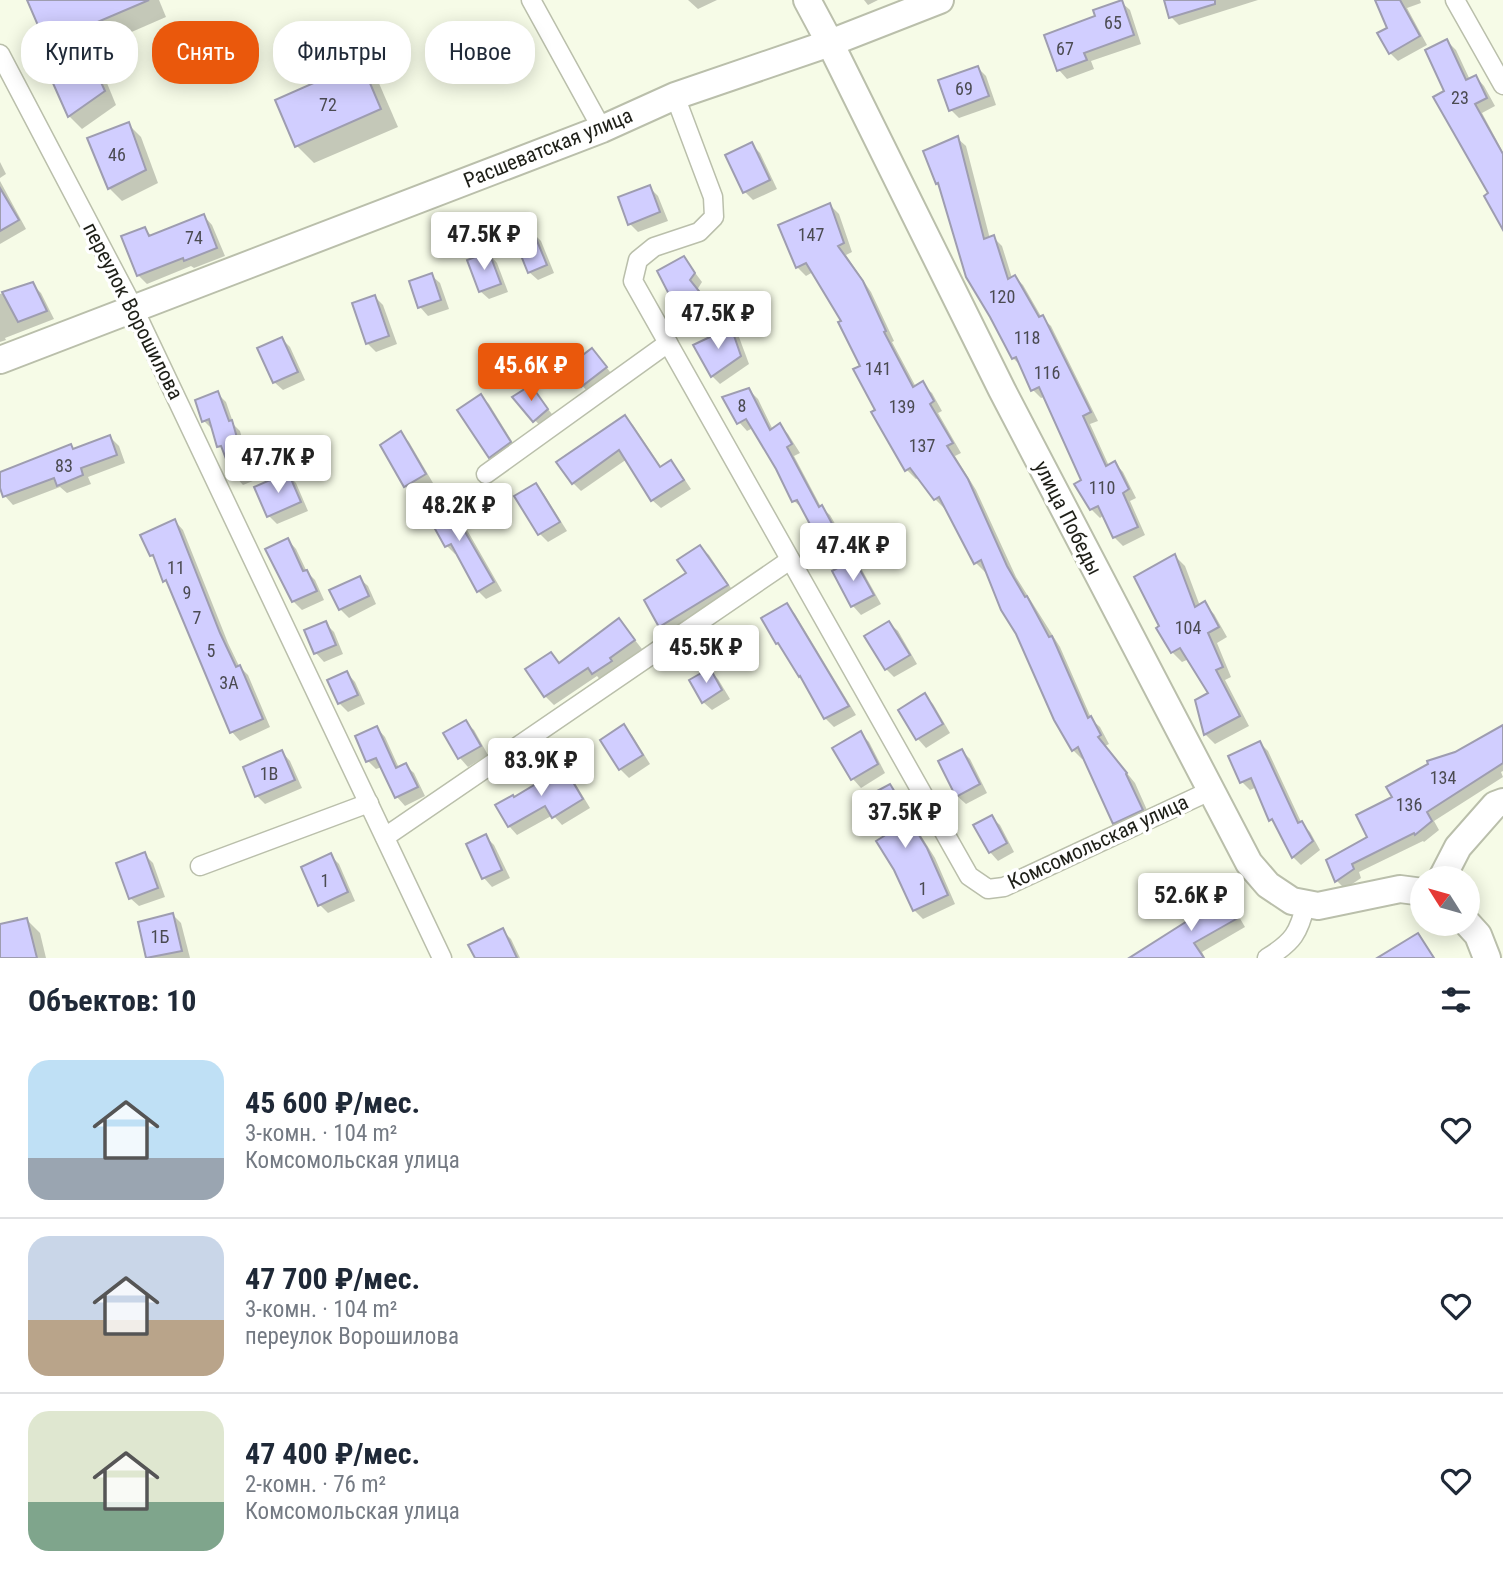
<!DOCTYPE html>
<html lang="ru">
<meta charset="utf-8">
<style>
body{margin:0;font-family:"Roboto Condensed",sans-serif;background:#f6f6f7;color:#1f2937;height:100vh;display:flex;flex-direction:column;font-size:26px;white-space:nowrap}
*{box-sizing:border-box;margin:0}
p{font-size:23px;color:#747a83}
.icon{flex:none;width:38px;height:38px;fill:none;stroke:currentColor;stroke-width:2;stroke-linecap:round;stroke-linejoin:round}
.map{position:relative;height:958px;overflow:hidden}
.panel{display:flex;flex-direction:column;background:#fff;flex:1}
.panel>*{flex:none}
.banner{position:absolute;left:21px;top:21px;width:700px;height:63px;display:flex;gap:14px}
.needle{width:46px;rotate:307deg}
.fabs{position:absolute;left:1410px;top:866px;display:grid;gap:14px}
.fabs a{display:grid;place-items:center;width:70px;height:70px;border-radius:50%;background:#fff;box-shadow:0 4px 18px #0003;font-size:35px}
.price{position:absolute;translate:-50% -60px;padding:0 16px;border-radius:7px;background:#fff;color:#222;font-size:23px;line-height:46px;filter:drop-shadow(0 2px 4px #0008)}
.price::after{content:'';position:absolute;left:50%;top:42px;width:21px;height:16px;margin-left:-10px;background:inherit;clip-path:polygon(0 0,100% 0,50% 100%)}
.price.active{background:#ea580c;color:#fff}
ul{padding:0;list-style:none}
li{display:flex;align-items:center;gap:21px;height:175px;padding:0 28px}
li+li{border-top:2px solid #e0e1e3}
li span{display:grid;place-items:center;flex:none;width:196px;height:140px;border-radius:21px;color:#555}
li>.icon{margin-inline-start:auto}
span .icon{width:84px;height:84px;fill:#fffc;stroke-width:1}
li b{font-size:30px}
h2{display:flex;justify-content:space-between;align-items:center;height:84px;padding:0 28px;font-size:30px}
.tag{padding:0 24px;border-radius:28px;background:#fff;box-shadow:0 4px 18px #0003;font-size:24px;line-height:63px}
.tag.active{background:#ea580c;color:#fff}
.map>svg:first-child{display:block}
.shadow{fill:#0003}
.building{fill:#d1ceff;stroke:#9e9db0;stroke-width:2}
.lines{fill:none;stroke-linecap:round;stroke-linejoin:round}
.street-casing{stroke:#babfab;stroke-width:21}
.secondary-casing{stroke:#babfab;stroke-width:30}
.street{stroke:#fff;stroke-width:18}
.secondary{stroke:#fff;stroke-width:26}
.labels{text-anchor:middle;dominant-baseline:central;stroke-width:7;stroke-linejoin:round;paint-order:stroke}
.number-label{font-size:18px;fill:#4b4b52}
.street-label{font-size:21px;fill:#1e1f18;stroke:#fff}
</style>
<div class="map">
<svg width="1503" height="958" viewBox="0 0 1503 958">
<rect width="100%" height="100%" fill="#f6fbe7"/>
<g class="shadow">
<path d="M29,0H159L166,17L65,61L48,43Z"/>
<path d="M688,0H717L698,9Z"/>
<path d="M864,0H878L868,5Z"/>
<path d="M1165,0H1258L1179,25L1171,17Z"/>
<path d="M1377,0H1420L1421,3L1407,8L1427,45L1398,61L1390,53L1389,29Z"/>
<path d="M1121,2L1130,10L1141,44L1091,61L1094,69L1067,79L1059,70L1046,36L1097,17Z"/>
<path d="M1447,41L1456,50L1470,80L1476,77L1484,86L1495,106L1482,113L1503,152V226L1447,92Z"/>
<path d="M89,58L102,71L116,105L82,129L69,116Z"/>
<path d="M360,64L378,81L398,127L314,163L297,146Z"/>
<path d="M978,68L986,76L996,105L959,118L951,110Z"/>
<path d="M128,124L141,137L158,183L122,201L109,188Z"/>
<path d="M957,138L966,146L990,239L993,237L1002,246L1012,278L1015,277L1023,285L1042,318L1051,326L1098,421L1090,424L1109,466L1115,463L1123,472L1136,498L1130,501L1145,535L1123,546L1114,537L1104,515L1100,518L1091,509L1083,481L1044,397L1041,398L1033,390L1021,366L1013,358L941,187L937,183Z"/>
<path d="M751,144L760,153L777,189L753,200L745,192Z"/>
<path d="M0,162L6,174L0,178Z"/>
<path d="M0,181L26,229L0,244Z"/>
<path d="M649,187L658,196L668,221L638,232L630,224Z"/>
<path d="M830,205L839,214L852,252L846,255L871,292L894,341L892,342L916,387L922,384L932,393L942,411L938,413L961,453L955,456L976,490L1016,577L1060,647L1092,720L1100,727L1109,744L1105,746L1135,783L1151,819L1124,832L1114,823L1085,757L1082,759L1073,750L987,571L985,572L976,563L946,507L944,508L935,499L919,477L916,479L907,470L873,413L877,410L843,322L813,272L806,276L797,267Z"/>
<path d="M204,216L212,225L225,256L194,268L191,266L147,284L138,275L144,229L152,236Z"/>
<path d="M533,233L541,241L554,273L538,280L529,272Z"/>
<path d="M489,254L497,263L508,292L489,299L480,291Z"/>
<path d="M684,258L702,282L697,290L718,315L690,334L682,326L675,304Z"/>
<path d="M431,275L440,283L449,309L428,316L420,307L411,282Z"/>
<path d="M32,284L41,293L54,319L5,338L6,340L0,342V294Z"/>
<path d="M375,297L383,305L397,344L376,352L367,343Z"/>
<path d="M730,329L739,337L749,364L720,384L712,376Z"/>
<path d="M282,339L290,347L305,380L283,390L274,382Z"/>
<path d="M600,359L614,377L590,395L568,368Z"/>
<path d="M531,387L555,418L543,429L515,398Z"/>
<path d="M749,390L758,399L773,430L780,426L788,434L800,453L794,456L821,507L830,515L845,541L830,550L821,541L803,509L794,501L778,468L753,428L747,431L739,422Z"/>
<path d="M217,393L226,402L234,425L240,431L246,452L248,451L257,460L259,465L237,474V478L260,468L263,477L243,485L235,476L212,429L204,421Z"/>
<path d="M481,396L489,404L518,451L498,465L490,457Z"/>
<path d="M624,417L633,425L662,468L671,462L679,471L691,489L661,508L652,500L627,459L581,491L573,483Z"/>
<path d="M401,434L409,442L433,483L414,495L405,486Z"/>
<path d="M110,437L119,446L125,463L88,477L91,484L67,493L60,487L13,505L5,496L0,483V474L70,446L74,450Z"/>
<path d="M287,474L296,483L308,511L277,524L269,516Z"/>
<path d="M536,485L544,494L567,531L548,542L540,534Z"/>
<path d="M446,501L455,509L502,591L486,599L478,591L458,553L455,554L447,546Z"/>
<path d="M175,521L183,530L228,643L239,666L248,675L270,727L240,741L232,732L171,587L165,581L157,560L151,555Z"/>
<path d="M288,540L296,549L307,572L315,580L324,600L302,610L293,601Z"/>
<path d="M700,547L709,555L735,594L669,635L661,626L646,601L688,573Z"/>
<path d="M1175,556L1185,566L1200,606L1204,604L1214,614L1227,637L1217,643L1231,677L1225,680L1249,726L1215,744L1205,734L1197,700L1211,693L1189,659L1182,662L1172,652Z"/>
<path d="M854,561L862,570L881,604L861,615L853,606Z"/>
<path d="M359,578L368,586L376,604L349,618L340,609Z"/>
<path d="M787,606L795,614L856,715L834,727L825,718L805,681L778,643Z"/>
<path d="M619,620L642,649L617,667L619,670L602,682L597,676L554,705L545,696L528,669L551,654L561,664Z"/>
<path d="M325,623L334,632L343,654L324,662L316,653L307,631Z"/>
<path d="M889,623L898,631L917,664L894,677L886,669Z"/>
<path d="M709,671L718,679L730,699L712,710L703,702Z"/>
<path d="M347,673L355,682L365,704L348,712L339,703Z"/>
<path d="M925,696L933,704L950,733L926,748L918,739L900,711Z"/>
<path d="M465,722L474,730L488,755L468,767L460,758L445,733Z"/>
<path d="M624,727L632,735L650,764L629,778L620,769L602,740Z"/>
<path d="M1503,727V771L1501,772L1503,777L1434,821L1439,830L1424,842L1423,841L1359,872L1361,878L1345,889L1337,881L1328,861L1369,837L1394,797L1456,753Z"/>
<path d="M377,728L385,737L399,768L405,765L414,773L425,796L405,806L397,797L382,767L376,769L368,761Z"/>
<path d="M860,733L869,742L885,773L861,788L853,779L834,749Z"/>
<path d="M1260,743L1268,751L1302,824L1310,832L1320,850L1301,865L1293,857L1278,827L1271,820L1257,787L1250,790L1242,782Z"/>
<path d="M962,751L970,759L987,793L966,804L957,796Z"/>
<path d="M282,752L290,761L302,788L265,804L257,796Z"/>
<path d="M564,769L572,778L590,808L562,825L553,815L517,835L509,826L515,799Z"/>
<path d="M890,787L899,795L905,806L903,807L935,858L955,904L923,919L914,910L896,869L886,837Z"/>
<path d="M991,817L1000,825L1014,852L998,861L990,852Z"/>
<path d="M485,836L494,845L510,878L492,887L484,878Z"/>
<path d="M144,854L153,863L165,897L139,906L130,898Z"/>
<path d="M331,856L339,864L355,901L328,913L320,905Z"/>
<path d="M1224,896L1232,905L1245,927L1202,952L1205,958H1133L1206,912Z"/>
<path d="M173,915L181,923L190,958H148L140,923Z"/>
<path d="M27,920L40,933L46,958H0V926Z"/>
<path d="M502,930L511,939L520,958H477Z"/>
<path d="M1418,935L1435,958H1394Z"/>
</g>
<g class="building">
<path d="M27,0H149L46,44Z"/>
<path d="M1122,0L1134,35L1084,53L1087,60L1057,71L1044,35L1095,16L1093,10Z"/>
<path d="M1164,0H1215V4L1169,18Z"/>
<path d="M1375,0H1400L1420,36L1389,54L1377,33L1387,28Z"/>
<path d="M1447,39L1466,80L1476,75L1487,98L1475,104L1503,154V230L1484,196L1488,193L1433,97L1444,91L1425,50Z"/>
<path d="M89,56L105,91L68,117L48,72Z"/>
<path d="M361,62L381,109L295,147L275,100Z"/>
<path d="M978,66L989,96L949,111L938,80Z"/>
<path d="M129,122L146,170L108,189L87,138Z"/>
<path d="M958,136L984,239L994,235L1008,279L1015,275L1039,317L1043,315L1091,412L1083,416L1106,466L1115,461L1129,489L1123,493L1138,527L1113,538L1098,506L1090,510L1074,484L1081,480L1039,387L1031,391L1016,357L1012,359L990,317L966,277L938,183L936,184L923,151Z"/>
<path d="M752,142L770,180L743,193L725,155Z"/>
<path d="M650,185L660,212L628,225L618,197Z"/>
<path d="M0,188L19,220L0,231Z"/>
<path d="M830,203L844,243L838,246L863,281L886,331L884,332L913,387L923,381L934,401L930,404L953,443L947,446L968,479L1007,566L1025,597L1027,596L1049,637L1052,636L1088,718L1091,716L1101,735L1098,737L1127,773L1126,774L1143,810L1113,824L1078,747L1072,751L1054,720L1016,634L1001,610L981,560L974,564L939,497L934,500L910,468L905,471L871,412L875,410L853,369L860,366L838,322L841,321L806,263L796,268L778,225Z"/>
<path d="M204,214L217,248L184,261L183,258L137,276L121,236L145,227L149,236Z"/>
<path d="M533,231L547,265L528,273L514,238Z"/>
<path d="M489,252L501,284L479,292L467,260Z"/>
<path d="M684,256L695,273L690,280L711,306L680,327L674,304L657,271Z"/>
<path d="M432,273L441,300L418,308L409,281Z"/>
<path d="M33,282L47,311L18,322L2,292Z"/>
<path d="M375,295L389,336L366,344L352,303Z"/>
<path d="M731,327L741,356L711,377L693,345Z"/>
<path d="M282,337L298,372L273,383L257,348Z"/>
<path d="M592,348L607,367L581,387L566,368Z"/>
<path d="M531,385L548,409L533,422L512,397Z"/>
<path d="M749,388L770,430L780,423L792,444L787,447L819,507L822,505L837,533L820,543L797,500L792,502L776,469L746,419L737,424L722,397Z"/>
<path d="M218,391L229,421L232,420L241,452L249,449L256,468L233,477L221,446L217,447L209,419L202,422L195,400Z"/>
<path d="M481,394L511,442L489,458L457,410Z"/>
<path d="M625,415L660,467L671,460L684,480L651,501L619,450L572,484L556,462Z"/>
<path d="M401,431L426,474L404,487L380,445Z"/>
<path d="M110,435L117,455L81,468L83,475L57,486L54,478L3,497L0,488V472L71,444L73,449Z"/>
<path d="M288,472L301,502L267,517L254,487Z"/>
<path d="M536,483L560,522L538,535L514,496Z"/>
<path d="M446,499L494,582L477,592L451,544L445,547L425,511Z"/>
<path d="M175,519L220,633L236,667L240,665L263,719L230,733L166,580L163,582L153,555L150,556L140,535Z"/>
<path d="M288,538L303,571L307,570L317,591L292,602L265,549Z"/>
<path d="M700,545L728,585L659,627L644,600L686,573L677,560Z"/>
<path d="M1175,554L1195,607L1205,601L1219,627L1208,633L1223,667L1216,670L1240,716L1204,735L1195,700L1208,693L1180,648L1171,653L1156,628L1159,626L1134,577Z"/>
<path d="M854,559L874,595L851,607L832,571Z"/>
<path d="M360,576L369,596L339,610L329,590Z"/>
<path d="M787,603L849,706L824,719L800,676L799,677L778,643L776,644L761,618Z"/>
<path d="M619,618L635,640L610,658L612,661L592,674L588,668L544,697L525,669L551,652L559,663Z"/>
<path d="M326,621L336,645L314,654L304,630Z"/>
<path d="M889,621L910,655L885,670L864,636Z"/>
<path d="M710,668L722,690L702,703L689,680Z"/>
<path d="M347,671L358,695L338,704L327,680Z"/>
<path d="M925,693L943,724L916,740L898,710Z"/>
<path d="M466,720L481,746L458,759L443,733Z"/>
<path d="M624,724L643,755L619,770L600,740Z"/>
<path d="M1503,725V763L1427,812L1432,821L1415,835L1414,833L1352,864L1354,869L1335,882L1326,860L1367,837L1356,815L1392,797L1386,787L1428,764L1427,761L1455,752Z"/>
<path d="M377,726L396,768L406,763L418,787L395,798L376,758L366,762L355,736Z"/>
<path d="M861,731L878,764L851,780L832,748Z"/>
<path d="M1260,741L1298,823L1302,821L1313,841L1292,858L1272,819L1269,821L1251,778L1240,783L1228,756Z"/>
<path d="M962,749L980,784L956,797L938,761Z"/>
<path d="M282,750L295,780L255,797L243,767Z"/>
<path d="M564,767L583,799L552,818L545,806L508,827L495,805L513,795L514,797Z"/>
<path d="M890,784L898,797L896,798L927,848L948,895L913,911L894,870L876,841L884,836L862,799Z"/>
<path d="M992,815L1007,843L989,853L973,825Z"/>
<path d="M486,834L502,870L482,879L466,844Z"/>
<path d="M145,852L158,888L129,899L116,863Z"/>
<path d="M331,853L348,892L318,906L301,867Z"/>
<path d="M1224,894L1238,918L1194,943L1204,958H1129L1203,911L1201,907Z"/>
<path d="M173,913L182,951L146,958L138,922Z"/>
<path d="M27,918L37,958H0V924Z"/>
<path d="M503,928L517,958H475L468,945Z"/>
<path d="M1418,933L1434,958H1377Z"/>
</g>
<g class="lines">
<defs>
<g id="street">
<path d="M531,0L602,129"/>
<path d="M1455,0L1503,85"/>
<path d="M0,54L134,309L442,958"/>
<path d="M675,96L713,197L714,217L699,232L654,247L638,260L633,281L969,876L988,889L1004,887L1212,790"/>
<path d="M486,474L668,343"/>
<path d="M385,837L790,560"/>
<path d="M200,866L369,803"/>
<path d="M1267,958C1293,942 1299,933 1306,903"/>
</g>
<g id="secondary">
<path d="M807,0L830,43L1002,390L1249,863L1268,885L1292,901L1318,906L1400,889L1423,892"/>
<path d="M0,360L602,129L675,96L830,43L940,0"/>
<path d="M1442,878L1458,847L1495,805L1503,802"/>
<path d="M1468,924L1478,935L1487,958"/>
</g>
</defs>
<use href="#street" class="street-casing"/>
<use href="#secondary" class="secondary-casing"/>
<use href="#street" class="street"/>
<use href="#secondary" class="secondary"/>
</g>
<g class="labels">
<g class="number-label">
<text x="1113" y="22">65</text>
<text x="1065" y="48">67</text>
<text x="964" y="88">69</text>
<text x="1460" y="97">23</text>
<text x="328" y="104">72</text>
<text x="117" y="154">46</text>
<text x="811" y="234">147</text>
<text x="194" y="237">74</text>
<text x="1002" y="296">120</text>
<text x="1027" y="337">118</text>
<text x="878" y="368">141</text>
<text x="1047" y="372">116</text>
<text x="742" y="405">8</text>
<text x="902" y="406">139</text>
<text x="922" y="445">137</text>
<text x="64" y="465">83</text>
<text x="1102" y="487">110</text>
<text x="176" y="567">11</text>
<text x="187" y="592">9</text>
<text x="197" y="617">7</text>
<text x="1188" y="627">104</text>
<text x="211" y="650">5</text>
<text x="229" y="682">3А</text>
<text x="269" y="773">1В</text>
<text x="1443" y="777">134</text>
<text x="1409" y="804">136</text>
<text x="325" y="880">1</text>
<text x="923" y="888">1</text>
<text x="160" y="936">1Б</text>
</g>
<g class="street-label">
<text transform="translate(548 148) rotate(-22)">Расшеватская улица</text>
<text transform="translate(133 311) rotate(63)">переулок Ворошилова</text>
<text transform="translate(1068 518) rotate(63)">улица Победы</text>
<text transform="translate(1098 842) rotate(-25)">Комсомольская улица</text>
</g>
</g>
</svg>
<div class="fabs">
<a><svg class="needle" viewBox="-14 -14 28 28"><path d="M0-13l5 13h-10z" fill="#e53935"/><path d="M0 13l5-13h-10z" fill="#747a83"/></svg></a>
</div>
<b class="price" style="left:484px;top:272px">47.5K ₽</b>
<b class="price" style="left:718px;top:351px">47.5K ₽</b>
<b class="price active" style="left:531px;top:403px">45.6K ₽</b>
<b class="price" style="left:278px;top:495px">47.7K ₽</b>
<b class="price" style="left:459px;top:543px">48.2K ₽</b>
<b class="price" style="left:853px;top:583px">47.4K ₽</b>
<b class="price" style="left:706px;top:685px">45.5K ₽</b>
<b class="price" style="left:541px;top:798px">83.9K ₽</b>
<b class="price" style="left:905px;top:850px">37.5K ₽</b>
<b class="price" style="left:1191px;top:933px">52.6K ₽</b>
<div class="banner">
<a class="tag">Купить</a>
<a class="tag active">Снять</a>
<a class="tag">Фильтры</a>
<a class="tag">Новое</a>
</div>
</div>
<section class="panel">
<h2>Объектов: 10<svg class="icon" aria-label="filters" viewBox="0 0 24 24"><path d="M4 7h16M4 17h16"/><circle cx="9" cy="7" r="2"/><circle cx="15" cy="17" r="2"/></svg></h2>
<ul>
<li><span style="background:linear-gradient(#bfe0f5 70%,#9aa5b1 0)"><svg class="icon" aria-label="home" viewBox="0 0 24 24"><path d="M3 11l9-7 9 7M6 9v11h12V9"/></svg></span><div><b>45 600 ₽/мес.</b><p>3-комн. · 104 m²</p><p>Комсомольская улица</p></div><svg class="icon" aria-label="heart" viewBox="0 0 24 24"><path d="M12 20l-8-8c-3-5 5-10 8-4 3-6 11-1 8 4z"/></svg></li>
<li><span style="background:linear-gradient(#c9d6e8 60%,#b9a48a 0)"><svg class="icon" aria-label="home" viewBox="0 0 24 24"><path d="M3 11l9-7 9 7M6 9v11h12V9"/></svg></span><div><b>47 700 ₽/мес.</b><p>3-комн. · 104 m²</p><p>переулок Ворошилова</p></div><svg class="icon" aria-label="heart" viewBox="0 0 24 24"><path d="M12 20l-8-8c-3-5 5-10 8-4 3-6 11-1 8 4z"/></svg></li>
<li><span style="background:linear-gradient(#dfe7d0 65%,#7fa58c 0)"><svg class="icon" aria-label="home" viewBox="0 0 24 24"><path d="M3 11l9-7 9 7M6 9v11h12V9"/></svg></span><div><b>47 400 ₽/мес.</b><p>2-комн. · 76 m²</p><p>Комсомольская улица</p></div><svg class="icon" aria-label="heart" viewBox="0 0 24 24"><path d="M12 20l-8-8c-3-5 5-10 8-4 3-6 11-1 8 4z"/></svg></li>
</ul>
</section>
